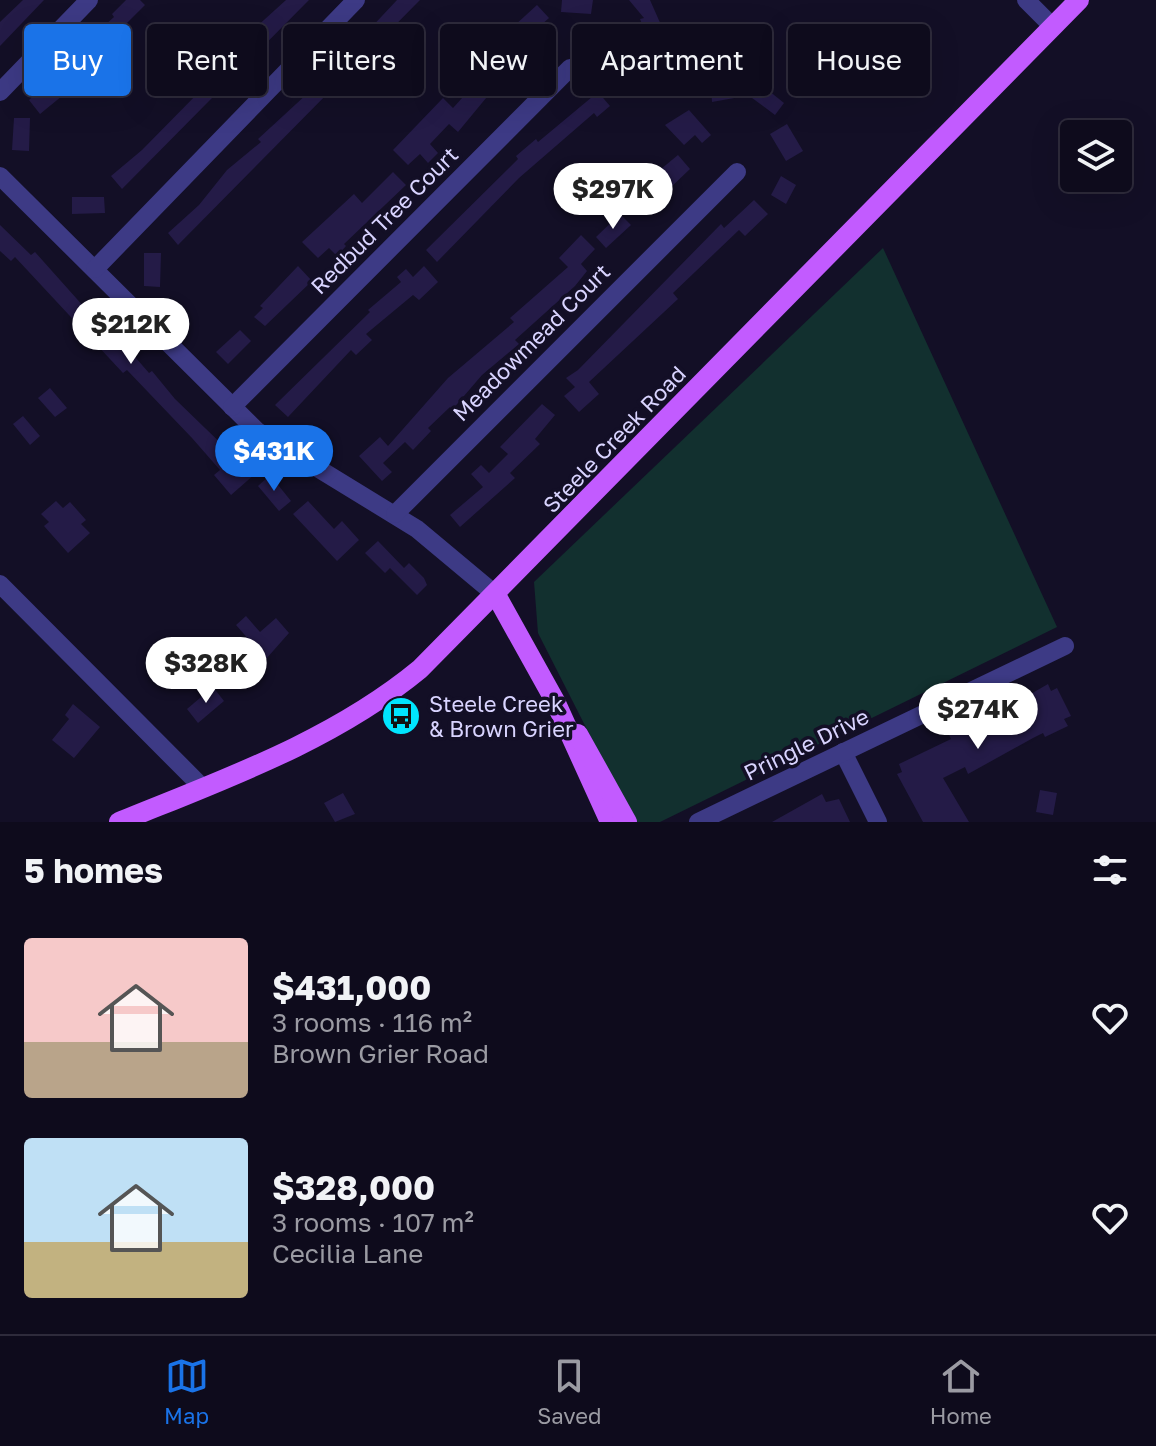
<!DOCTYPE html>
<meta charset="utf-8">
<style>
body{margin:0;font-family:"Golos Text",sans-serif;background:#171425;color:#f1f3f6;height:100vh;display:flex;flex-direction:column;font-size:30px;white-space:nowrap}
*{box-sizing:border-box;margin:0}
p{font-size:26px;color:#9b9ba3}
.icon{flex:none;width:44px;height:44px;fill:none;stroke:currentColor;stroke-width:2;stroke-linecap:round;stroke-linejoin:round}
.map{position:relative;height:822px;overflow:hidden}
.panel{display:flex;flex-direction:column;background:#0e0b1c;flex:1}
.panel>*{flex:none}
.banner{position:absolute;left:24px;top:24px;width:1108px;height:72px;display:flex;gap:16px}
.buttons{position:absolute;left:1060px;top:120px;display:grid;gap:16px}
.buttons a{display:grid;place-items:center;width:72px;height:72px;border-radius:8px;background:#0e0b1c;box-shadow:0 8px 32px #0002,0 0 0 2px #2e2b3b;font-size:40px}
.price{position:absolute;translate:-50% -68px;padding:0 18px;border-radius:28px;background:#fff;color:#222;font-size:26px;line-height:52px;filter:drop-shadow(0 2px 4px #0008)}
.price::after{content:'';position:absolute;left:50%;top:48px;width:24px;height:18px;margin-left:-12px;background:inherit;clip-path:polygon(0 0,100% 0,50% 100%)}
.price.active{background:#1a73e8;color:#fff}
ul{padding:0;list-style:none}
li{display:flex;align-items:center;gap:24px;height:200px;padding:0 24px}
li span{display:grid;place-items:center;flex:none;width:224px;height:160px;border-radius:8px;color:#555}
li>.icon{margin-inline-start:auto}
span .icon{width:96px;height:96px;fill:#fffc;stroke-width:1}
li b{font-size:34px}
h2{display:flex;justify-content:space-between;align-items:center;height:96px;padding:0 24px;font-size:34px}
.pill{padding:0 28px;border-radius:8px;background:#0e0b1c;box-shadow:0 8px 32px #0002,0 0 0 2px #2e2b3b;font-size:28px;line-height:72px}
.pill.active{background:#1a73e8;color:#fff}
.tabs{display:flex;justify-content:space-around;align-items:center;height:112px;border-top:2px solid #2e2b3b;background:#0e0b1c;font-size:22px;color:#9b9ba3}
.tabs a{display:grid;justify-items:center;gap:4px}
.tabs .active{color:#1a73e8}
.map>svg:first-child{display:block}
.green{fill:#12302f}
.building{fill:#241b47}
.lines{fill:none;stroke-linecap:round;stroke-linejoin:round}
.minor{stroke:#3d3a85;stroke-width:18}
.major{stroke:#c25bff;stroke-width:20}
.labels{text-anchor:middle;dominant-baseline:central;stroke-width:7;stroke-linejoin:round;paint-order:stroke}
.street-label{font-size:22px;fill:#d9d4ff;stroke:#130f26}
.poi-label{font-size:22px;fill:#d9d4ff;stroke:#130f26;text-anchor:start}
</style>
<div class="map">
<svg width="1156" height="822" viewBox="0 0 1156 822">
<rect width="100%" height="100%" fill="#130f26"/>
<path class="green" d="M883,248L1057,627L660,822H634L538,633L534,582Z"/>
<g class="building">
<path d="M23,0H44L0,46V22Z"/>
<path d="M126,0H140L145,5L116,34L119,37L58,91L62,96L40,114L29,100L87,45L85,43L114,17L112,14Z"/>
<path d="M286,0H309L122,189L111,176L142,150L203,88L234,53L231,50Z"/>
<path d="M397,0H420L178,245L168,233L199,205L227,170L261,142L258,139L321,81L317,77L351,49Z"/>
<path d="M562,0H593L591,14L561,12Z"/>
<path d="M629,0H650L669,43L648,53L639,31L644,29L640,19L644,18Z"/>
<path d="M537,5L549,18L525,39L514,26Z"/>
<path d="M510,45L525,60L496,86L458,132L449,124L430,144L438,153L428,163L420,154L408,165L393,150L443,98L453,108Z"/>
<path d="M758,82L784,103L775,115L748,95Z"/>
<path d="M739,84L740,97L712,102L711,87Z"/>
<path d="M598,92L610,106L597,117L594,113L519,178L437,262L426,250L518,159L516,156L536,139L538,142Z"/>
<path d="M689,110L711,135L702,143L695,135L684,145L665,125Z"/>
<path d="M14,118H30L29,151L12,150Z"/>
<path d="M787,124L803,151L786,161L770,134Z"/>
<path d="M678,155L690,169L649,208L641,200L630,210L614,193L635,174L644,183Z"/>
<path d="M393,172L406,185L344,244L346,246L337,256L329,248L318,258L302,242L354,194L362,203Z"/>
<path d="M781,176L796,185L786,204L771,195Z"/>
<path d="M72,197H104L105,213L72,214Z"/>
<path d="M754,200L768,214L745,236L739,230L673,293L678,299L589,382L599,394L579,412L564,396L575,387L566,378L578,370L721,224L724,228Z"/>
<path d="M620,214L631,225L606,248L596,237Z"/>
<path d="M0,225L31,255L35,252L118,345L122,342L149,373L152,371L175,399L235,457L238,454L255,474L231,495L214,475L220,470L192,438L127,370L123,373L15,257L11,261L0,251Z"/>
<path d="M581,235L595,249L581,264L587,271L575,286L515,340L519,344L482,375L452,410L450,407L428,428L431,431L413,450L405,442L383,463L392,472L382,481L359,456L380,437L388,446L448,378L514,322L510,318L568,267L559,258Z"/>
<path d="M144,253H161L160,287L144,286Z"/>
<path d="M298,266L312,281L265,326L254,317L263,308L260,306Z"/>
<path d="M424,266L438,282L419,300L413,295L366,334L372,340L356,355L351,350L288,417L275,405L370,312L368,310L401,282L397,277L406,269L413,277Z"/>
<path d="M240,330L251,341L228,364L216,352Z"/>
<path d="M50,388L67,408L55,417L38,398Z"/>
<path d="M542,404L555,415L535,439L540,444L510,473L515,478L460,527L450,515L483,487L471,474L481,465L489,473L508,454L500,447Z"/>
<path d="M23,416L40,436L30,445L13,424Z"/>
<path d="M270,475L291,501L279,511L258,486Z"/>
<path d="M56,501L63,508L70,502L86,520L81,524L90,533L68,553L44,526L49,522L41,514Z"/>
<path d="M308,501L334,529L342,521L359,540L337,561L293,514Z"/>
<path d="M378,541L404,568L409,563L424,578L427,585L417,595L390,568L385,573L365,553Z"/>
<path d="M246,616L260,632L276,618L289,633L266,659L236,625Z"/>
<path d="M1048,684L1051,691L1057,688L1071,716L1064,719L1068,726L1045,737L1043,733L1033,738L968,774L965,767L943,778L969,822H923L897,774L902,772L899,764L951,739L948,733L994,711L996,714Z"/>
<path d="M213,687L224,701L198,723L187,709Z"/>
<path d="M73,704L100,727L74,758L52,740L69,719L65,715Z"/>
<path d="M1040,790L1057,793L1053,815L1036,812Z"/>
<path d="M343,793L355,814L335,822L324,803Z"/>
<path d="M822,794L826,802L839,799L850,822H772Z"/>
</g>
<g class="lines">
<g class="minor">
<path d="M1026,0L1053,27"/>
<path d="M0,92L89,0"/>
<path d="M0,176L257,431L417,529L496,595"/>
<path d="M95,269L356,0"/>
<path d="M232,407L570,68"/>
<path d="M395,514L737,172"/>
<path d="M0,584L203,788"/>
<path d="M843,752L878,822"/>
<path d="M698,822L1065,646"/>
</g>
<g class="major">
<path d="M496,595L555,701L610,822"/>
<path d="M578,734L627,822"/>
<path d="M119,822C222,780 333,741 420,669L1079,0"/>
</g>
</g>
<defs>
<symbol id="bus-disc" viewBox="-11 -11 22 22"><circle r="9.5" fill="#00e5ff" stroke="#130f26"/><path d="M-5-6H5V4H4V6H2V4H-2V6H-4V4H-5ZM-3.5-4V0h7V-4ZM-3.5 1.2v1.5H-2V1.2ZM2 1.2v1.5H3.5V1.2Z" fill="#111"/></symbol>
</defs>
<g fill-rule="evenodd">
<use href="#bus-disc" x="379" y="694" width="44" height="44"/>
</g>
<g class="labels">
<g class="street-label">
<text transform="translate(384 220) rotate(-45)">Redbud Tree Court</text>
<text transform="translate(531 342) rotate(-45)">Meadowmead Court</text>
<text transform="translate(614 439) rotate(-46)">Steele Creek Road</text>
<text transform="translate(806 744) rotate(-26)">Pringle Drive</text>
</g>
<g class="poi-label">
<text x="429" y="703">Steele Creek<tspan x="429" dy="25">&amp; Brown Grier</tspan></text>
</g>
</g>
</svg>
<div class="buttons">
<a><svg class="icon" aria-label="layers" viewBox="0 0 24 24"><path d="M12 4l9 5-9 5-9-5zM3 14l9 5 9-5"/></svg></a>
</div>
<b class="price" style="left:613px;top:231px">$297K</b>
<b class="price" style="left:131px;top:366px">$212K</b>
<b class="price active" style="left:274px;top:493px">$431K</b>
<b class="price" style="left:206px;top:705px">$328K</b>
<b class="price" style="left:978px;top:751px">$274K</b>
<div class="banner">
<a class="pill active">Buy</a>
<a class="pill">Rent</a>
<a class="pill">Filters</a>
<a class="pill">New</a>
<a class="pill">Apartment</a>
<a class="pill">House</a>
</div>
</div>
<section class="panel">
<h2>5 homes<svg class="icon" aria-label="filters" viewBox="0 0 24 24"><path d="M4 7h16M4 17h16"/><circle cx="9" cy="7" r="2"/><circle cx="15" cy="17" r="2"/></svg></h2>
<ul>
<li><span style="background:linear-gradient(#f6c9c9 65%,#b9a48a 0)"><svg class="icon" aria-label="home" viewBox="0 0 24 24"><path d="M3 11l9-7 9 7M6 9v11h12V9"/></svg></span><div><b>$431,000</b><p>3 rooms · 116 m²</p><p>Brown Grier Road</p></div><svg class="icon" aria-label="heart" viewBox="0 0 24 24"><path d="M12 20l-8-8c-3-5 5-10 8-4 3-6 11-1 8 4z"/></svg></li>
<li><span style="background:linear-gradient(#bfe0f5 65%,#c2b280 0)"><svg class="icon" aria-label="home" viewBox="0 0 24 24"><path d="M3 11l9-7 9 7M6 9v11h12V9"/></svg></span><div><b>$328,000</b><p>3 rooms · 107 m²</p><p>Cecilia Lane</p></div><svg class="icon" aria-label="heart" viewBox="0 0 24 24"><path d="M12 20l-8-8c-3-5 5-10 8-4 3-6 11-1 8 4z"/></svg></li>
</ul>
</section>
<nav class="tabs">
<a class="active"><svg class="icon" aria-label="map" viewBox="0 0 24 24"><path d="M3 6l6-2 6 2 6-2v14l-6 2-6-2-6 2zM9 4v14M15 6v14"/></svg>Map</a>
<a><svg class="icon" aria-label="saved" viewBox="0 0 24 24"><path d="M7 4h10v16l-5-4-5 4z"/></svg>Saved</a>
<a><svg class="icon" aria-label="home" viewBox="0 0 24 24"><path d="M3 11l9-7 9 7M6 9v11h12V9"/></svg>Home</a>
</nav>
